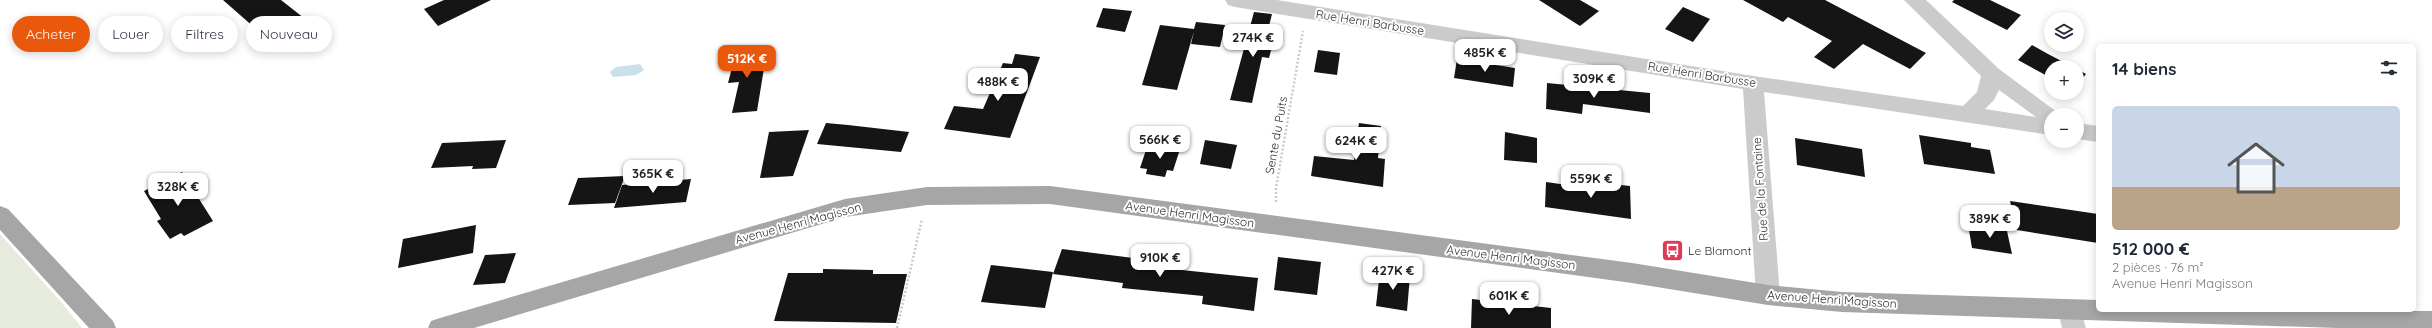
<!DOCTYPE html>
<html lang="fr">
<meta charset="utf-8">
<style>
body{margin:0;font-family:Quicksand,sans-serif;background:#f2f2f3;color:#1f2937;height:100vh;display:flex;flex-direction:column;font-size:15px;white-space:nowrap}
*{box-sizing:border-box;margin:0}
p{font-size:13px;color:#747a83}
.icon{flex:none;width:22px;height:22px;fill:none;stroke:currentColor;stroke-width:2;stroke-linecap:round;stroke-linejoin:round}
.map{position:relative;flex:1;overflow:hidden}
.panel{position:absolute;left:2096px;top:44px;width:320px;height:268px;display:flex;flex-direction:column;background:#fff;border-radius:6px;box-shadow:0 2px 10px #0003}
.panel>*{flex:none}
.guide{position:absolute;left:12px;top:16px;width:380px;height:36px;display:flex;gap:8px}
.fabs{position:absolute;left:2044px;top:12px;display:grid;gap:8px}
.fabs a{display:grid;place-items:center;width:40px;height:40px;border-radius:50%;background:#fff;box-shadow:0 2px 10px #0003;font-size:20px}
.price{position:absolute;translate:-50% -34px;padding:0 9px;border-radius:8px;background:#fff;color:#222;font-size:13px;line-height:26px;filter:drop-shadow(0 1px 2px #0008)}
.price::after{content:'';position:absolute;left:50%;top:24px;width:12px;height:9px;margin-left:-6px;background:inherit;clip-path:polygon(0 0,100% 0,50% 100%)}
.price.selected{background:#ea580c;color:#fff}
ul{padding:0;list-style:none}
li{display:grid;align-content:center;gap:8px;height:212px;padding:0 16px}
li span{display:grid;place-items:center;height:124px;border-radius:6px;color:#555}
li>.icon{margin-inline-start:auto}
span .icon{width:72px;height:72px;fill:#fffc;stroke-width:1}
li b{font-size:17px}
h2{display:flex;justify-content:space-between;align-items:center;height:48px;padding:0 16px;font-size:17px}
.chip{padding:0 14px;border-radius:18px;background:#fff;box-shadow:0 2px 10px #0003;font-size:14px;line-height:36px}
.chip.selected{background:#ea580c;color:#fff}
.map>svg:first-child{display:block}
.green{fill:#e6ebdd}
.water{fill:#cae0ea}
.building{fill:#151515}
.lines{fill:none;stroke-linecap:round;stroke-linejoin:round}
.path{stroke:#cbcbcb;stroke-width:2.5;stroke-dasharray:2 2;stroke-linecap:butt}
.minor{fill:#cbcbcb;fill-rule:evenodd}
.major{fill:#a6a6a6;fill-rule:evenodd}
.labels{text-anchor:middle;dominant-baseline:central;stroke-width:4;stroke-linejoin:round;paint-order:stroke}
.street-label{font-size:12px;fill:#2e2e2e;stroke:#fff}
.poi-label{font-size:12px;fill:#2e2e2e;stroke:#fff;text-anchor:start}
</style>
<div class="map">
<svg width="2432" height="328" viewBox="0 0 2432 328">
<rect width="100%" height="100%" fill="#fff"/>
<path class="green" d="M0,234L61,302L82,328H0Z"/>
<path class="water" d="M640,64L644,70L636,75L613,77L610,72L616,67Z"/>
<g class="building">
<path d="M223,0H281L309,22L272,43Z"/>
<path d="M444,0H491L438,26L424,9Z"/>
<path d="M1539,0H1580L1599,11L1580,26Z"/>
<path d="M1743,0H1825L1926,53L1910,69L1863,44L1834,69L1814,57L1832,41L1788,17L1783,22Z"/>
<path d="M1954,0H1990L2021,15L2007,30L1952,2Z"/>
<path d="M1683,7L1710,19L1693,42L1665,29Z"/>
<path d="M1103,8L1132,11L1125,32L1096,27Z"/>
<path d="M1254,12L1272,14L1266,38L1274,39L1269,58L1262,57L1252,103L1230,100Z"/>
<path d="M1196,22L1225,25L1220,47L1191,44L1194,31L1177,90L1142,85L1160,25L1194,29Z"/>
<path d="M2032,45L2048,54L2073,67H2051V78L2018,60Z"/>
<path d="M754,46L757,58L766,56L757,111L732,113L739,82L728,83L733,64L731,51Z"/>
<path d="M1318,50L1340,53L1337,75L1314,72Z"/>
<path d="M1015,54L1040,57L1010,138L944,129L954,106L983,109L1003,63L1012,64Z"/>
<path d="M1457,59L1515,68L1513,87L1454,78Z"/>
<path d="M2077,69L2086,74L2077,85Z"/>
<path d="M1547,83L1650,93V113L1583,104L1582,114L1546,109Z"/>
<path d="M826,123L848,125L909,132L901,152L817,144Z"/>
<path d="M1359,123L1381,126L1378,158L1385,159L1383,187L1311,176L1314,156L1354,160Z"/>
<path d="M809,130L793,176L760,178L769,132Z"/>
<path d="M1505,132L1537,138V163L1504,160Z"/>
<path d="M1919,135L1971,143V147L1990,150L1995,174L1924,164Z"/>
<path d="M1795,138L1862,149L1865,177L1797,165Z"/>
<path d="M506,140L496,168L472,169L473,166L431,168L442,143Z"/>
<path d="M1205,140L1237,145L1231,169L1200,164Z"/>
<path d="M1148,144L1180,149L1173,171L1167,170L1165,177L1146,174L1147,169L1140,168Z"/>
<path d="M182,172L213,221L184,236L181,233L170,239L157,221L161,219L144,191Z"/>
<path d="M625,176L615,203L568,205L578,178Z"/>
<path d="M691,179L686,202L614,208L622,185Z"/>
<path d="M1546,182L1603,190V183L1630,186L1631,219L1545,207Z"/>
<path d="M2010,201L2098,214V243L2017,230Z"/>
<path d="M1968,224L2007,231L2012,254L1972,248Z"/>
<path d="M476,225L473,253L398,268L403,239Z"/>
<path d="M1062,249L1173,263L1172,269L1258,278L1254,311L1202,304L1203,296L1122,288L1123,283L1053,274Z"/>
<path d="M516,253L505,283L473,285L485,255Z"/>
<path d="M1278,257L1321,262L1317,295L1274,290Z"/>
<path d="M991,265L1053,272L1045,308L981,302Z"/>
<path d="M823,269L873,270V274H907L896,323L774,321L788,273H823Z"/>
<path d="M1380,271L1410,275L1407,311L1376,306Z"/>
<path d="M1472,299L1551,308V328H1471Z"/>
</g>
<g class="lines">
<g class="path">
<path d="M1276,202V188L1303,31"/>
<path d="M897,328L922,219"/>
</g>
<g class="minor">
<path d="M1225,0H1277L1760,77L1963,106L1977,92L1981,76L1904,0H1926L1999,69L2061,115H2051V135L1764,92L1780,295L1776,302L1768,305L1760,302L1756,295L1743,89L1235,7L1228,5ZM1999,90L2036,117L1985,109L1994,100Z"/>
<path d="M2077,123L2098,126V142L2077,139Z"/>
<path d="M2070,301L2079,304L2086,328H2062L2058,311L2061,304Z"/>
</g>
<g class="major">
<path d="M1050,186L1632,263L1768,285L1842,292L2098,300V310L2432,311V328H2337L1842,312L1768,305L1632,283L1050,204L927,205L845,217L474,328H428L431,321L440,318L845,199L927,187Z"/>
<path d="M0,206L8,209L113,321L116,328H89L0,230Z"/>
</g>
</g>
<defs>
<symbol id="bus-square" viewBox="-11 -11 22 22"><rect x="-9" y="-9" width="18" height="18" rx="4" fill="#db3b54" stroke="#fff"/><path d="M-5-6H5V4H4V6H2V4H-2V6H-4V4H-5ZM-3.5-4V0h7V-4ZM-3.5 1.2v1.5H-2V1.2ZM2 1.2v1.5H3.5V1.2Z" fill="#fff"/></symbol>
</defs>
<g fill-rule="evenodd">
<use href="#bus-square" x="1660" y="238" width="25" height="25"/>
</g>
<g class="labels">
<g class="street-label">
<text transform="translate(1370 22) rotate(9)">Rue Henri Barbusse</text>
<text transform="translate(1702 74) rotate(9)">Rue Henri Barbusse</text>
<text transform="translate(1276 135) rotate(-80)">Sente du Puits</text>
<text transform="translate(1760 189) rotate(-94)">Rue de la Fontaine</text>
<text transform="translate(1190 214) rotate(8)">Avenue Henri Magisson</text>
<text transform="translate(798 223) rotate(-15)">Avenue Henri Magisson</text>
<text transform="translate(1511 257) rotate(7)">Avenue Henri Magisson</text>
<text transform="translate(1832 299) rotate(4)">Avenue Henri Magisson</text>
</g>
<g class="poi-label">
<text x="1688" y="250">Le Blamont</text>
</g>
</g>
</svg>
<div class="fabs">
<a><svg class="icon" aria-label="layers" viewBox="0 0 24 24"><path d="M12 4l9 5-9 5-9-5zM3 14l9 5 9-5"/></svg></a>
<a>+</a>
<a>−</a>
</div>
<b class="price" style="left:1253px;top:58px">274K €</b>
<b class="price" style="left:1485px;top:73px">485K €</b>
<b class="price selected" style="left:747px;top:79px">512K €</b>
<b class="price" style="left:1594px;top:99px">309K €</b>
<b class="price" style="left:998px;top:102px">488K €</b>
<b class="price" style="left:1160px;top:160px">566K €</b>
<b class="price" style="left:1356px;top:161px">624K €</b>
<b class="price" style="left:653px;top:194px">365K €</b>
<b class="price" style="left:1591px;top:199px">559K €</b>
<b class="price" style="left:178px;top:207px">328K €</b>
<b class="price" style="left:1990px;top:239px">389K €</b>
<b class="price" style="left:1160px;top:278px">910K €</b>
<b class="price" style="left:1393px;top:291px">427K €</b>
<b class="price" style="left:1509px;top:316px">601K €</b>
<div class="guide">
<a class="chip selected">Acheter</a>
<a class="chip">Louer</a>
<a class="chip">Filtres</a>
<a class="chip">Nouveau</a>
</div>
<section class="panel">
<h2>14 biens<svg class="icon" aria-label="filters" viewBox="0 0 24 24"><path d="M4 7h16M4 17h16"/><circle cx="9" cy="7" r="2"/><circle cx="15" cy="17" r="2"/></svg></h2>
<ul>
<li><span style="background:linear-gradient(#c9d6e8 65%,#b9a48a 0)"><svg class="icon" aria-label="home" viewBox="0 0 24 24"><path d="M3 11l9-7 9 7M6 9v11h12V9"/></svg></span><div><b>512 000 €</b><p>2 pièces · 76 m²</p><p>Avenue Henri Magisson</p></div></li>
</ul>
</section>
</div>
